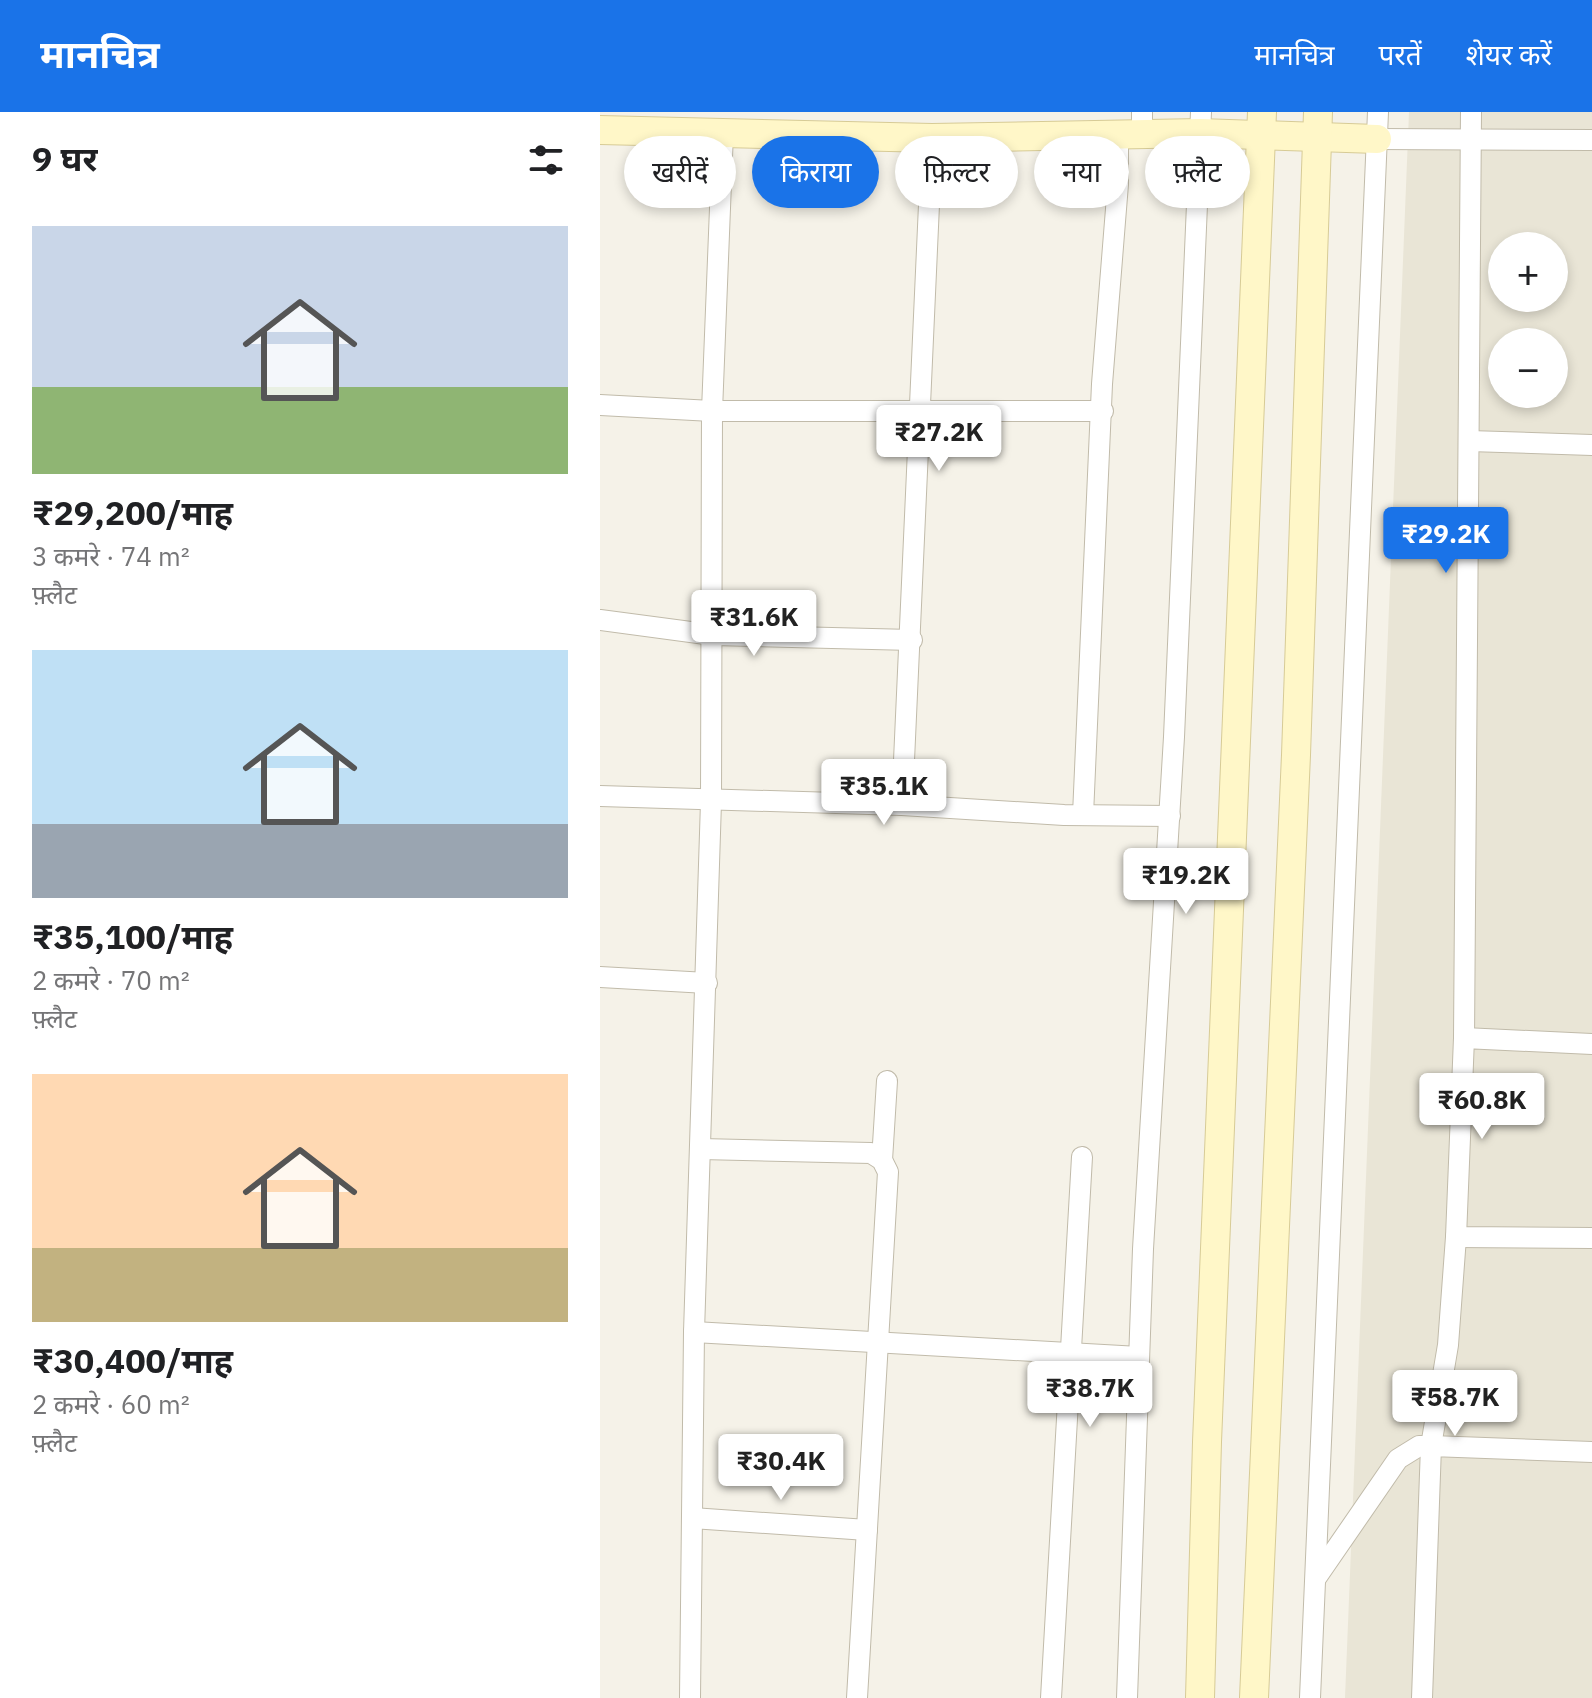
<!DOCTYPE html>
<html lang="hi">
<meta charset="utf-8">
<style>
body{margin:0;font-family:"IBM Plex Sans","Noto Sans Devanagari",sans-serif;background:#f6f6f6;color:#202124;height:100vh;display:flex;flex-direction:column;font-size:30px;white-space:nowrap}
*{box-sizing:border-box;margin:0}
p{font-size:26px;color:#757577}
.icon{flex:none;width:44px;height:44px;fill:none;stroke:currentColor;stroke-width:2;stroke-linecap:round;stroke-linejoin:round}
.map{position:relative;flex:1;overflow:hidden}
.panel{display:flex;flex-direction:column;background:#fff;width:600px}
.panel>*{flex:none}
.top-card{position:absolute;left:24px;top:24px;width:760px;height:72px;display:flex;gap:16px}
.controls{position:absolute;left:888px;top:120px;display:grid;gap:16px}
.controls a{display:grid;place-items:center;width:80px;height:80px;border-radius:50%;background:#fff;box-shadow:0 4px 12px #0003;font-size:40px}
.price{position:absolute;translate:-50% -68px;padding:0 18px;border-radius:8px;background:#fff;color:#222;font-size:26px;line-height:52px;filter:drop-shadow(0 2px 4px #0008)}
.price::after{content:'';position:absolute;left:50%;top:48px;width:24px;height:18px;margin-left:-12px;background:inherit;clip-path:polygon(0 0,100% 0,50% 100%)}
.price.on{background:#1a73e8;color:#fff}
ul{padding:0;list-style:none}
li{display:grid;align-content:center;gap:16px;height:424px;padding:0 32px}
li span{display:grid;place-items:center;height:248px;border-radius:0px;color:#555}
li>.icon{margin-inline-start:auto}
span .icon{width:144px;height:144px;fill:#fffc;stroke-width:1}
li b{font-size:34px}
h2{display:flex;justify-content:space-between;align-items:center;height:96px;padding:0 32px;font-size:34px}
.pill{padding:0 28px;border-radius:36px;background:#fff;box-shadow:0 4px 12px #0003;font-size:28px;line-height:72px}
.pill.on{background:#1a73e8;color:#fff}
header{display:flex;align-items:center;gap:48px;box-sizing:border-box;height:112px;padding:0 40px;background:#1a73e8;color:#fff}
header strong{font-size:38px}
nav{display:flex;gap:44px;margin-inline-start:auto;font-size:28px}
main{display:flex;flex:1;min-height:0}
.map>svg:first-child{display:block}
.residential{fill:#e9e5d6;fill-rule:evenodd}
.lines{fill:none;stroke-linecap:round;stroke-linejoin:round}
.street-casing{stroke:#c1bbaa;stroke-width:22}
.secondary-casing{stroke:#d7cb96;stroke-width:30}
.street{stroke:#fff;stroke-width:20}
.secondary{stroke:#fff7c8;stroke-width:28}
</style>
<header>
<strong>मानचित्र</strong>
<nav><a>मानचित्र</a><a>परतें</a><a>शेयर करें</a></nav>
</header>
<main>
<section class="panel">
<h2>9 घर<svg class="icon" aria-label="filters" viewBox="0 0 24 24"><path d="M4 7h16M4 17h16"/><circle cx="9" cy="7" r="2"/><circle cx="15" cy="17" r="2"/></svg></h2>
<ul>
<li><span style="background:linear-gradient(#c9d6e8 65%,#8fb573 0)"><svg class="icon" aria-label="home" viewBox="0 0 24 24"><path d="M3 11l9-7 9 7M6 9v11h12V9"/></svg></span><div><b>₹29,200/माह</b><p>3 कमरे · 74 m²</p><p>फ़्लैट</p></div></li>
<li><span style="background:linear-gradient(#bfe0f5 70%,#9aa5b1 0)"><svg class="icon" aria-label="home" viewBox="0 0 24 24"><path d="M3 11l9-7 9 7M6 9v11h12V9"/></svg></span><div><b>₹35,100/माह</b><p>2 कमरे · 70 m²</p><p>फ़्लैट</p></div></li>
<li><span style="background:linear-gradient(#ffd9b3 70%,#c2b280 0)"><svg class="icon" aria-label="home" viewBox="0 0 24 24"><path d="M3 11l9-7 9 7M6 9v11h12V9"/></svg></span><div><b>₹30,400/माह</b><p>2 कमरे · 60 m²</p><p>फ़्लैट</p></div></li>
</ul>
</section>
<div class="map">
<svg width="992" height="1586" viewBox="0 0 992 1586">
<rect width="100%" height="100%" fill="#f5f2e8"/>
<path class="residential" d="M809,0H992V1586H745ZM902,134H954V186H902ZM902,230H954V282H902Z"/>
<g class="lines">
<defs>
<g id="street">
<path d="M542,0V23"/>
<path d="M777,27L992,28"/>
<path d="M0,293L112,299H503"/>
<path d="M869,329L992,333"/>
<path d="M0,508L113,523L312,528"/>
<path d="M0,684L302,693L464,703L570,704"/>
<path d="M302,693L332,26"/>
<path d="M483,703L502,272L518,72V24"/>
<path d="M0,865L107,871"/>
<path d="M864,926L871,0"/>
<path d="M992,932L864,926L856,1125L992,1126"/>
<path d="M101,1037L271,1041L282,1048L288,1060L257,1586"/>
<path d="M282,1048L287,969"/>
<path d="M94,1220L539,1245"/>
<path d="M92,1406L267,1418"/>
<path d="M716,1466L798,1347L819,1334H831L848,1233L856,1125"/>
<path d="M90,1586L94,1220L111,690L112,299L123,20"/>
<path d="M451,1586L482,1045"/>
<path d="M527,1586L543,1137L574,625L601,0"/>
<path d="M710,1586L778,0"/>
<path d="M822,1586L831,1334L992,1340"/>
</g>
<g id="secondary">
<path d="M0,18L332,26L600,21L777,27"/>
<path d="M600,1586L607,1330L662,0"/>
<path d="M654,1586L696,643L718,0"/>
</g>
</defs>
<use href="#street" class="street-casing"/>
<use href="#secondary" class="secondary-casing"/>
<use href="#street" class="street"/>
<use href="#secondary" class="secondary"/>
</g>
</svg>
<div class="controls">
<a>+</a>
<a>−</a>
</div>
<b class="price" style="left:339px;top:361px">₹27.2K</b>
<b class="price on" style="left:846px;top:463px">₹29.2K</b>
<b class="price" style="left:154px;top:546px">₹31.6K</b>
<b class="price" style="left:284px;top:715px">₹35.1K</b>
<b class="price" style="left:586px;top:804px">₹19.2K</b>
<b class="price" style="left:882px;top:1029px">₹60.8K</b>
<b class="price" style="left:490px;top:1317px">₹38.7K</b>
<b class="price" style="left:855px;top:1326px">₹58.7K</b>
<b class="price" style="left:181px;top:1390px">₹30.4K</b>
<div class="top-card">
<a class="pill">खरीदें</a>
<a class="pill on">किराया</a>
<a class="pill">फ़िल्टर</a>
<a class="pill">नया</a>
<a class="pill">फ़्लैट</a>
</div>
</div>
</main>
